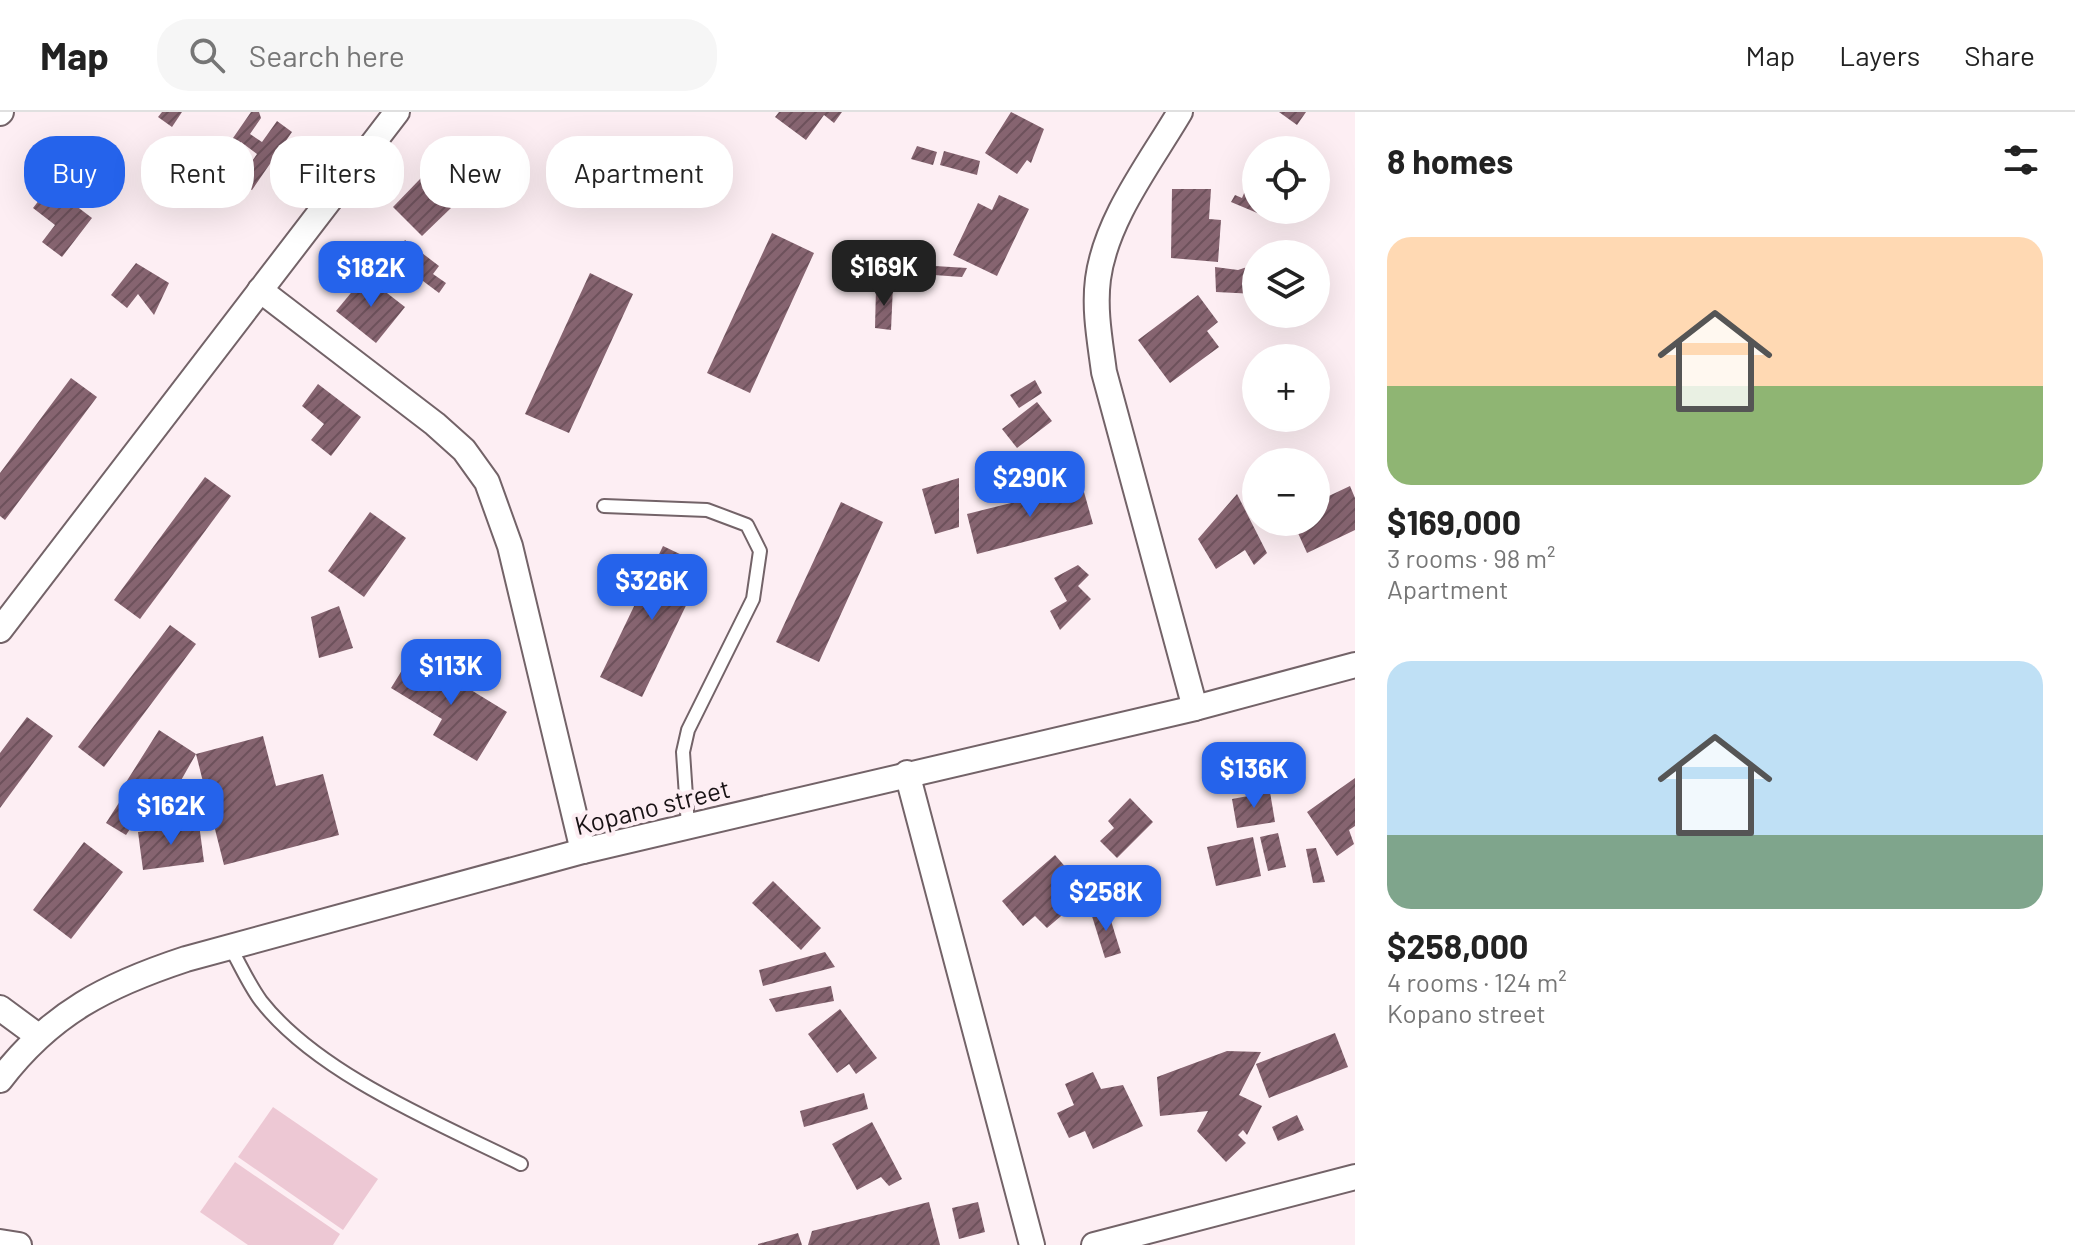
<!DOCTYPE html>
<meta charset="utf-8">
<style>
body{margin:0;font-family:Barlow,sans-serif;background:#f6f6f6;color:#222;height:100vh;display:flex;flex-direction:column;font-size:30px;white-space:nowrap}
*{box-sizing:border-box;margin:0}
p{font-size:26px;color:#767676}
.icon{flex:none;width:44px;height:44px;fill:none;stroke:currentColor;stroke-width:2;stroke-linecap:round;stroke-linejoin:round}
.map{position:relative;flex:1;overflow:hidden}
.panel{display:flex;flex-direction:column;background:#fff;width:720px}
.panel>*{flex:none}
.guide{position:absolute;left:24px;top:24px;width:760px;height:72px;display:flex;gap:16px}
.tools{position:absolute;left:1242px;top:24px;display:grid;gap:16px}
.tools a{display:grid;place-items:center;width:88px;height:88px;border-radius:50%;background:#fff;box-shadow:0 8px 32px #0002;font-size:40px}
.price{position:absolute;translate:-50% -68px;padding:0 18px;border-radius:16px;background:#2563eb;color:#fff;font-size:26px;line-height:52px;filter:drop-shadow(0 2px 4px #0008)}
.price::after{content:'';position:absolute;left:50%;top:48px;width:24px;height:18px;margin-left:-12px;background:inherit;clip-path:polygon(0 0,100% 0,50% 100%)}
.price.on{background:#222;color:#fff}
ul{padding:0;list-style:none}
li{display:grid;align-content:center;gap:16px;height:424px;padding:0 32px}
li span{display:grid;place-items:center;height:248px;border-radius:24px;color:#555}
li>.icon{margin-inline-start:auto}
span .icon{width:144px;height:144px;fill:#fffc;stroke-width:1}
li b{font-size:34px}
h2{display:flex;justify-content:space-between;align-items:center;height:96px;padding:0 32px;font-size:34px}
.tag{padding:0 28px;border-radius:32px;background:#fff;box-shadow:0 8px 32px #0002;font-size:28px;line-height:72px}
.tag.on{background:#2563eb;color:#fff}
header{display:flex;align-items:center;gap:48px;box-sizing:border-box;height:112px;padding:0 40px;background:#fff;border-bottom:2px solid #e0e0e0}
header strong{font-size:38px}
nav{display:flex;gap:44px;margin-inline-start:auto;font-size:28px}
.search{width:560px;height:72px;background:#f6f6f6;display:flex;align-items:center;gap:20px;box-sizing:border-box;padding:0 28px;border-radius:32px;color:#767676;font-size:30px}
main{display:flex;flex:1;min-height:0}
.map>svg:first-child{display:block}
.pitch{fill:#edc8d4}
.building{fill:url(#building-hatch)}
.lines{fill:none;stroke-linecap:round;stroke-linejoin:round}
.service-casing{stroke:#736368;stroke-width:16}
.minor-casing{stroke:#736368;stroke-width:28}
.service{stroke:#fff;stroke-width:12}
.minor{stroke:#fff;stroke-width:24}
.labels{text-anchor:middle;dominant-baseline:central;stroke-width:8;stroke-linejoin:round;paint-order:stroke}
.street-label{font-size:26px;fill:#191315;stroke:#fdeef3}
</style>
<header>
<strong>Map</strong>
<div class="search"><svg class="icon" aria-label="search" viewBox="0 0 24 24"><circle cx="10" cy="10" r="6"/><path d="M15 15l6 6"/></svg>Search here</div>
<nav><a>Map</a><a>Layers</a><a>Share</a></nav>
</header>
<main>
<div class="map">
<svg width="1355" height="1133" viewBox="0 0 1355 1133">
<defs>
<pattern id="building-hatch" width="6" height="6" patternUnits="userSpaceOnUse" patternTransform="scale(2)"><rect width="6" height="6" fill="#866470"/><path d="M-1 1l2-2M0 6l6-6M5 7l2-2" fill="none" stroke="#6d515b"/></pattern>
</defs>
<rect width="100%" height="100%" fill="#fdeef3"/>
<g class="pitch">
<path d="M273,995L378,1067L343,1118L238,1045Z"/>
<path d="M235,1050L340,1122L333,1133H248L200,1100Z"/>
</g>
<g class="building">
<path d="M162,0H182L172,15L158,5Z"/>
<path d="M251,0H259L261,6L250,22L262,30L277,9L292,20L252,78L238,69L257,42L241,30L231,44L224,39Z"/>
<path d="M779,0H842L834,11L824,3L806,28L775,5Z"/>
<path d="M1011,0L1044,17L1031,51L1027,48L1017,62L985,41Z"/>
<path d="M1279,0H1306L1297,13Z"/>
<path d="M479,27L511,50L485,86L453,64Z"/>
<path d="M917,34L937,40L933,53L911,47Z"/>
<path d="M944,39L980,49L977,63L940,53Z"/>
<path d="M421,66L451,96L422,124L393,95Z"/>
<path d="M50,74L92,106L62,145L42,130L55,113L33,96Z"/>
<path d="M1172,77H1211L1209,107L1221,108L1218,150L1171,146Z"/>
<path d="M1245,79L1256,84V98H1264L1262,103L1231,90L1235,83L1242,86Z"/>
<path d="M999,83L1029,97L997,164L953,143L978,91L992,98Z"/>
<path d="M772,121L814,141L750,281L707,261Z"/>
<path d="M405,128L439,154L433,162L446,171L439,181L407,157L410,147L398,138Z"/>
<path d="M136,151L169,171L154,203L138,182L127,196L111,183Z"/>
<path d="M1256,152V182L1216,180L1215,155L1238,158Z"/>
<path d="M935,154L967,156L962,165L934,163Z"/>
<path d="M590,161L633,182L569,321L525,302Z"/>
<path d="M365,164L405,195L376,231L336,199Z"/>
<path d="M893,173L891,218L875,216L876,176Z"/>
<path d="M1198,183L1218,210L1207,219L1219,235L1170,271L1138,228Z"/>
<path d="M71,266L97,285L5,408L0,404V361Z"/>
<path d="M1035,268L1042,281L1019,296L1010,283Z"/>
<path d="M318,272L361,305L331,344L311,328L324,312L302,294Z"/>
<path d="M1037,290L1052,309L1017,336L1002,317Z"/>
<path d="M205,365L231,384L140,507L114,488Z"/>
<path d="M959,366V415L935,422L922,377Z"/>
<path d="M1082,373L1093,412L977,442L967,402Z"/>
<path d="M1350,374L1355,386V418L1307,441L1293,410H1316V390Z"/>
<path d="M1237,382L1267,441L1254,453L1245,438L1216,457L1198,427Z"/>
<path d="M841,390L883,410L819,550L776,530Z"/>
<path d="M370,400L406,426L364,485L328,459Z"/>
<path d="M663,434L705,454L642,585L600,565Z"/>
<path d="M1078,453L1089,463L1078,474L1091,487L1060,518L1050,499L1067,489L1054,466Z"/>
<path d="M339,494L353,536L319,546L311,505Z"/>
<path d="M170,513L196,532L104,655L78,635Z"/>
<path d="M412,542L507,600L477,649L433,623L442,607L391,576Z"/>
<path d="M27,605L53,624L0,696V641Z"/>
<path d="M159,618L196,642L263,624L276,674L323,662L339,723L224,753L196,642L163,700L123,675Z"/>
<path d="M1355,666V714L1349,718L1354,732L1337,744L1307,700Z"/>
<path d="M1270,680L1275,710L1237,716L1232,687Z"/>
<path d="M122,686L142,699L126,723L106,711Z"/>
<path d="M1130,686L1153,710L1117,746L1100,729L1114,716L1108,709Z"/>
<path d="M199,712L204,750L143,758L138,720Z"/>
<path d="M1278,721L1286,755L1268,759L1260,725Z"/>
<path d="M1253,725L1261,764L1216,774L1207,735Z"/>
<path d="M84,730L123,760L71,827L33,798Z"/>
<path d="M1316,736L1325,770L1313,771L1306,737Z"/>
<path d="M1055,743L1088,781L1047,816L1035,804L1023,814L1002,789Z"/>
<path d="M773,769L821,816L801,838L752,791Z"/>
<path d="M1107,796L1121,841L1105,846L1091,801Z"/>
<path d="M825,840L835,855L763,874L759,858Z"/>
<path d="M831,874L834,889L776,900L769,887Z"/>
<path d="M840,897L877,946L856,962L849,952L837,961L808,922Z"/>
<path d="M1335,921L1348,955L1269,986L1256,952Z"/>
<path d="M1227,939L1261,940L1239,983L1262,994L1247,1023L1243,1018L1238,1023L1246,1031L1226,1050L1197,1019L1208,999L1160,1004L1157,965Z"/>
<path d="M1093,960L1101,977L1123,973L1143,1014L1093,1037L1085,1019L1069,1026L1057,1001L1074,993L1065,972Z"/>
<path d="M864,981L868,997L804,1015L800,999Z"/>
<path d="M1297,1003L1304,1018L1278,1029L1272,1015Z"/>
<path d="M872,1010L902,1067L889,1074L881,1065L857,1078L832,1032Z"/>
<path d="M929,1090L940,1133H808L812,1119Z"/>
<path d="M978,1090L985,1120L959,1127L952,1096Z"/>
<path d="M798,1121L802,1133H758V1132Z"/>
</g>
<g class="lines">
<defs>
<g id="service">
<path d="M604,394L707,398L747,413L760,439L753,487L688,618L683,640L688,714"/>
<path d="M230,835C240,852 249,873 261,889C318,962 438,1011 521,1052"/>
</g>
<g id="minor">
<path d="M1180,0C1150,51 1106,107 1098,167C1094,198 1100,229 1104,260L1195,596"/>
<path d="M0,1L1,0"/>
<path d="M260,178L435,312L464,338L487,370L510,434L583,739"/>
<path d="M0,518L397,0"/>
<path d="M907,661L1032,1133"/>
<path d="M0,896L38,924"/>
<path d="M0,968C51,901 107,873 186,847L583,739L1195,596L1355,553"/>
<path d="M0,1130L19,1133"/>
<path d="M1094,1133L1355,1065"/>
</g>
</defs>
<use href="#service" class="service-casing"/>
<use href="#minor" class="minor-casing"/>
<use href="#service" class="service"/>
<use href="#minor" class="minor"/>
</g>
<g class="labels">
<g class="street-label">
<text transform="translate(652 694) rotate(-14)">Kopano street</text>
</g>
</g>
</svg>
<div class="tools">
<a><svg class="icon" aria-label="locate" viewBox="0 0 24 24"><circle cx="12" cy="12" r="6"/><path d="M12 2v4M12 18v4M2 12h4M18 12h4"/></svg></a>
<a><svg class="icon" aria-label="layers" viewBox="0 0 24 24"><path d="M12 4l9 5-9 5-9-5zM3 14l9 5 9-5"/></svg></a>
<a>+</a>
<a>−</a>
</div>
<b class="price on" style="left:884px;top:196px">$169K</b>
<b class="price" style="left:371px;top:197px">$182K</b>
<b class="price" style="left:1030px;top:407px">$290K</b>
<b class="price" style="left:652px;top:510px">$326K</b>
<b class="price" style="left:451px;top:595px">$113K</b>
<b class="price" style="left:1254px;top:698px">$136K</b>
<b class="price" style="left:171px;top:735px">$162K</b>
<b class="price" style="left:1106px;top:821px">$258K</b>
<div class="guide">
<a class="tag on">Buy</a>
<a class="tag">Rent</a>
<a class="tag">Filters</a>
<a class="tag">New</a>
<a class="tag">Apartment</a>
</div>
</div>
<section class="panel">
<h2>8 homes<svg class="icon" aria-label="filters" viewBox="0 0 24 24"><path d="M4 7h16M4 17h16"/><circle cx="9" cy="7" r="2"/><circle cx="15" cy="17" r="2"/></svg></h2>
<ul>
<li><span style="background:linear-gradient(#ffd9b3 60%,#8fb573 0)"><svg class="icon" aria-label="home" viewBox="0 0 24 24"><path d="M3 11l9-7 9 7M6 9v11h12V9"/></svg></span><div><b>$169,000</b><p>3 rooms · 98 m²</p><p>Apartment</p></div></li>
<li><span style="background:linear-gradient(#bfe0f5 70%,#7fa58c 0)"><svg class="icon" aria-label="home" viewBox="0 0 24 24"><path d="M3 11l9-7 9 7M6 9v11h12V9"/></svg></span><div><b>$258,000</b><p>4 rooms · 124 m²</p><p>Kopano street</p></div></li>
</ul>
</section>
</main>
